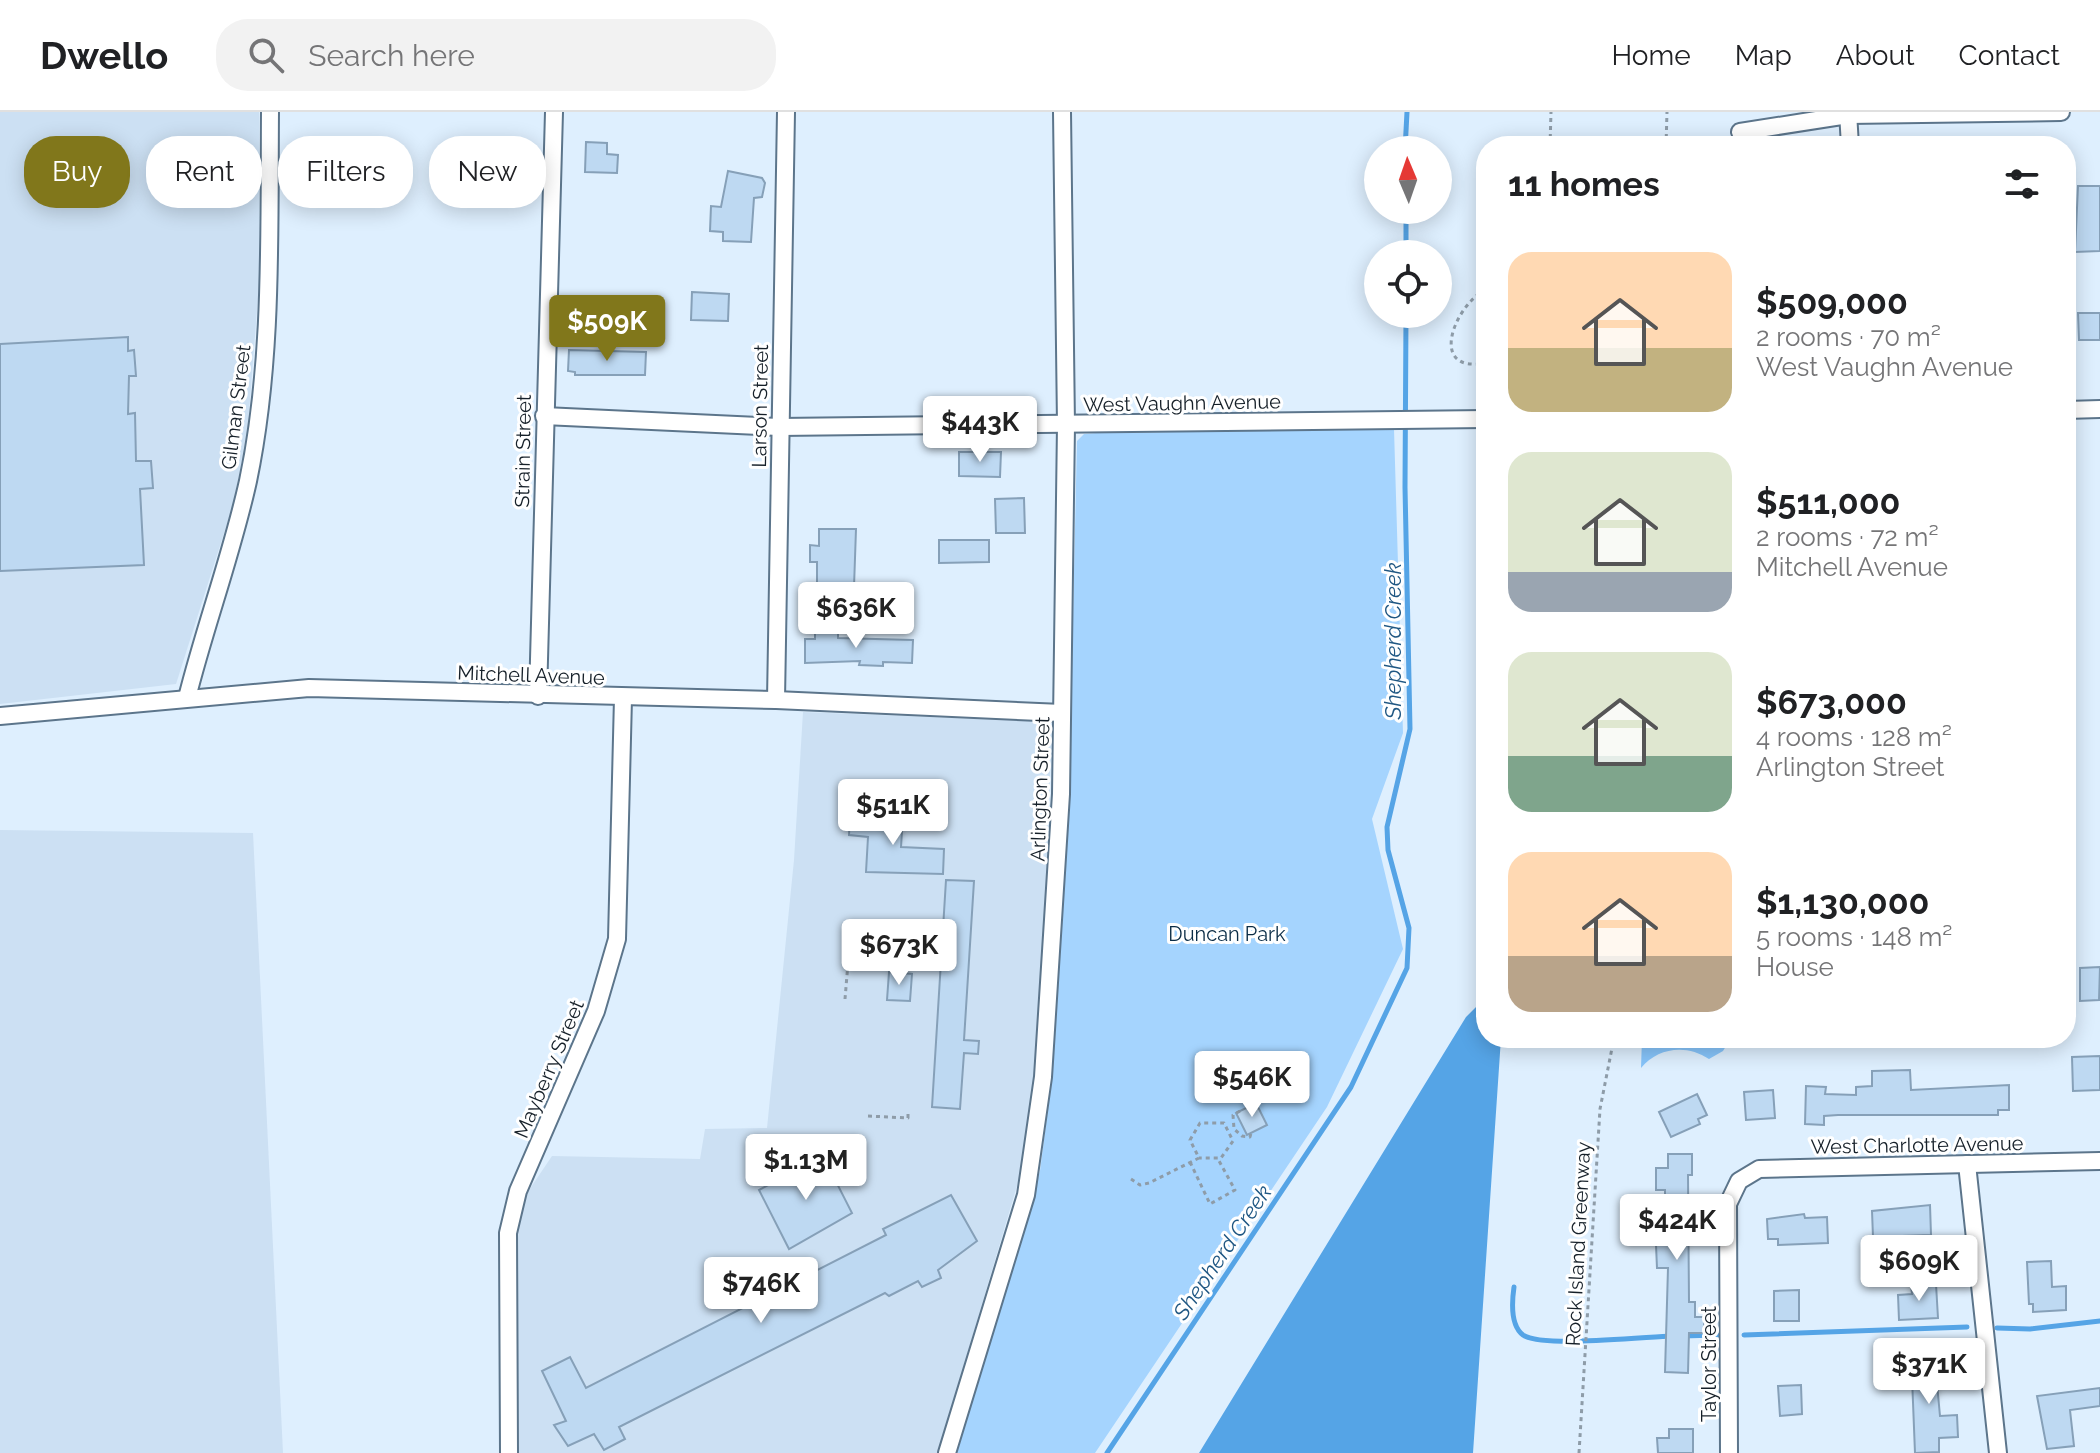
<!DOCTYPE html>
<meta charset="utf-8">
<style>
body{margin:0;font-family:Raleway,sans-serif;background:#f2f2f2;color:#202124;height:100vh;display:flex;flex-direction:column;font-size:30px;white-space:nowrap}
*{box-sizing:border-box;margin:0}
p{font-size:26px;color:#757577}
.icon{flex:none;width:44px;height:44px;fill:none;stroke:currentColor;stroke-width:2;stroke-linecap:round;stroke-linejoin:round}
.map{position:relative;flex:1;overflow:hidden}
.side{position:absolute;left:1476px;top:24px;width:600px;height:912px;display:flex;flex-direction:column;background:#fff;border-radius:32px;box-shadow:0 4px 20px #0003}
.side>*{flex:none}
.hud{position:absolute;left:24px;top:24px;width:760px;height:72px;display:flex;gap:16px}
.needle{width:52px;rotate:358deg}
.fabs{position:absolute;left:1364px;top:24px;display:grid;gap:16px}
.fabs a{display:grid;place-items:center;width:88px;height:88px;border-radius:50%;background:#fff;box-shadow:0 4px 20px #0003;font-size:40px}
.price{position:absolute;translate:-50% -68px;padding:0 18px;border-radius:8px;background:#fff;color:#222;font-size:26px;line-height:52px;filter:drop-shadow(0 2px 4px #0008)}
.price::after{content:'';position:absolute;left:50%;top:48px;width:24px;height:18px;margin-left:-12px;background:inherit;clip-path:polygon(0 0,100% 0,50% 100%)}
.price.current{background:#81771b;color:#fff}
ul{padding:0;list-style:none}
li{display:flex;align-items:center;gap:24px;height:200px;padding:0 32px}
li span{display:grid;place-items:center;flex:none;width:224px;height:160px;border-radius:24px;color:#555}
li>.icon{margin-inline-start:auto}
span .icon{width:96px;height:96px;fill:#fffc;stroke-width:1}
li b{font-size:34px}
h2{display:flex;justify-content:space-between;align-items:center;height:96px;padding:0 32px;font-size:34px}
.tag{padding:0 28px;border-radius:32px;background:#fff;box-shadow:0 4px 20px #0003;font-size:28px;line-height:72px}
.tag.current{background:#81771b;color:#fff}
header{display:flex;align-items:center;gap:48px;box-sizing:border-box;height:112px;padding:0 40px;background:#fff;border-bottom:2px solid #e0e0e0}
header strong{font-size:38px}
nav{display:flex;gap:44px;margin-inline-start:auto;font-size:28px}
.search{width:560px;height:72px;background:#f2f2f2;display:flex;align-items:center;gap:20px;box-sizing:border-box;padding:0 28px;border-radius:32px;color:#757577;font-size:30px}
.map>svg:first-child{display:block}
.built{fill:#cce0f3}
.green{fill:#a5d4fe}
.forest{fill:#87c5fb}
.water{fill:#55a4e6}
.lines{fill:none;stroke-linecap:round;stroke-linejoin:round}
.stream{stroke:#55a4e6;stroke-width:5}
.building{fill:#bed9f2;stroke:#86a0b8;stroke-width:2}
.street-casing{stroke:#5c758b;stroke-width:20}
.path{stroke:#8e9ca8;stroke-width:3;stroke-dasharray:4 4;stroke-linecap:butt}
.street{stroke:#fff;stroke-width:16}
.labels{text-anchor:middle;dominant-baseline:central;stroke-width:6;stroke-linejoin:round;paint-order:stroke}
.street-label{font-size:20px;fill:#162029;stroke:#fff}
.park-label{font-size:20px;fill:#0a2c46;stroke:#fff}
.water-label{font-size:22px;font-style:italic;fill:#1f5783;stroke:#fff}
</style>
<header>
<strong>Dwello</strong>
<div class="search"><svg class="icon" aria-label="search" viewBox="0 0 24 24"><circle cx="10" cy="10" r="6"/><path d="M15 15l6 6"/></svg>Search here</div>
<nav><a>Home</a><a>Map</a><a>About</a><a>Contact</a></nav>
</header>
<div class="map">
<svg width="2100" height="1341" viewBox="0 0 2100 1341">
<rect width="100%" height="100%" fill="#deeffe"/>
<g class="built">
<path d="M0,0H259V173L247,326L232,396L176,572L0,592Z"/>
<path d="M803,600L1031,609L1048,614L1051,625L1048,752L1033,991L1027,1040L938,1341H519L513,1138L527,1081L552,1044L700,1047L705,1017L767,1016L794,748Z"/>
<path d="M0,718L253,721L283,1341H0Z"/>
</g>
<path class="green" d="M1394,317L1403,621L1372,707L1403,837L1327,995L1095,1341H957L1040,1059L1051,973L1070,638L1077,329L1084,322L1096,321Z"/>
<g class="forest">
<path d="M2066,728C2075,752 2080,773 2066,796Z"/>
<path d="M1642,926H1731L1723,939L1709,947C1687,932 1658,935 1641,956Z"/>
</g>
<path class="water" d="M1481,890H1486V926H1501L1473,1341H1199L1466,905Z"/>
<g class="lines">
<g class="stream">
<path d="M1405,38L1407,0"/>
<path d="M1406,98V142"/>
<path d="M1514,1175C1512,1189 1510,1213 1523,1223C1542,1236 1644,1225 1672,1224"/>
<path d="M1997,1216L2030,1217L2100,1209"/>
<path d="M1744,1223L1967,1215"/>
<path d="M1682,1224L1717,1223"/>
<path d="M1107,1341L1351,975L1407,856L1409,816L1388,738L1387,715L1410,617L1405,375L1406,202"/>
</g>
</g>
<g class="building">
<path d="M586,30L607,31V42L618,43L617,61L585,60Z"/>
<path d="M728,59L762,66L765,71L762,85L754,86L751,130L723,129V120L710,119L711,94L721,95Z"/>
<path d="M2078,74H2100V139L2075,140Z"/>
<path d="M692,180L729,182L728,209L691,208Z"/>
<path d="M2078,201H2100V228H2079Z"/>
<path d="M128,225V239L134,238L136,264H129L128,302L135,301L136,349H151L153,376L140,377L144,453L0,459V232Z"/>
<path d="M569,238L646,240L645,263H575V260L568,259Z"/>
<path d="M959,340H1001L1000,365L959,364Z"/>
<path d="M1024,386L1025,421H996L995,387Z"/>
<path d="M819,417H856L854,475L847,476V490H825V477H817V450H810V433L819,434Z"/>
<path d="M939,428H989V450L939,451Z"/>
<path d="M815,517H838V526L913,528L912,551L883,550V554L859,553L860,549L805,551V527H815Z"/>
<path d="M850,702L903,705L901,735L944,737L943,762L866,760L868,725L849,723Z"/>
<path d="M946,768L974,769L964,928L979,929L978,942L964,941L960,997L932,995Z"/>
<path d="M2100,855L2099,888L2080,889V856Z"/>
<path d="M889,860L912,862L910,889L887,888Z"/>
<path d="M2100,944V978L2073,979L2072,945Z"/>
<path d="M1910,958L1911,978L2009,973V998H1998V1003H1838L1824,1004V1013L1805,1012L1806,974L1826,975L1825,982L1856,983V975L1872,974V959Z"/>
<path d="M1773,978L1775,1006L1746,1008L1744,980Z"/>
<path d="M1697,982L1707,1003L1698,1007L1700,1012L1671,1025L1659,1000Z"/>
<path d="M1256,991L1267,1013L1247,1023L1236,1001Z"/>
<path d="M1668,1042H1692V1063H1688L1689,1190H1695V1205H1704V1221H1689L1688,1261L1665,1260L1668,1156H1657L1656,1133H1665V1078H1656V1056H1668Z"/>
<path d="M823,1044L852,1101L789,1137L759,1078Z"/>
<path d="M951,1083L977,1129L938,1158L941,1166L922,1175L918,1169L889,1184L885,1181L619,1315L625,1327L604,1338L594,1322L568,1334L554,1313L566,1309L542,1259L570,1245L586,1276L886,1123L883,1117Z"/>
<path d="M1930,1093L1931,1123L1873,1125L1872,1099Z"/>
<path d="M1804,1102L1805,1106L1827,1105L1828,1131L1778,1133V1127H1768L1767,1107Z"/>
<path d="M2051,1149L2052,1175L2066,1174V1198L2033,1200V1192H2029L2027,1150Z"/>
<path d="M1936,1172L1938,1206L1899,1208L1898,1183L1912,1182L1911,1173Z"/>
<path d="M1799,1178V1209H1774V1179Z"/>
<path d="M1934,1239L1940,1304L1957,1303L1958,1325L1939,1326V1340L1915,1341L1911,1240Z"/>
<path d="M1801,1273L1802,1302L1780,1304L1778,1274Z"/>
<path d="M2100,1276V1294L2070,1298L2074,1334L2047,1337L2037,1284Z"/>
<path d="M1669,1317H1693V1341H1658L1657,1326H1669Z"/>
</g>
<g class="lines">
<defs>
<g id="street">
<path d="M1848,0L1850,34"/>
<path d="M1740,20L1848,3L2061,0"/>
<path d="M2066,298L2100,297"/>
<path d="M544,304L779,315L1486,307"/>
<path d="M538,584L554,0"/>
<path d="M187,586C205,514 232,442 248,369C273,250 269,122 270,0"/>
<path d="M776,588L786,0"/>
<path d="M0,604L309,576L776,588L1062,601"/>
<path d="M1967,1052L1998,1341"/>
<path d="M509,1341L508,1121L518,1079L596,899L617,827L623,586"/>
<path d="M947,1341L1026,1083L1043,965L1061,682L1066,313L1062,0"/>
<path d="M1729,1341L1728,1092L1739,1069L1759,1057L2100,1049"/>
</g>
</defs>
<use href="#street" class="street-casing"/>
<g class="path">
<path d="M1550,34L1551,0"/>
<path d="M1666,34L1667,0"/>
<path d="M1486,177C1454,194 1427,262 1486,251"/>
<path d="M848,851L916,856"/>
<path d="M845,887L851,815"/>
<path d="M1240,999L1233,1003L1234,1017L1242,1024L1250,1025L1251,1021"/>
<path d="M868,1004L908,1006V1000"/>
<path d="M1190,1050L1210,1092L1235,1078L1218,1047"/>
<path d="M1131,1067L1140,1073L1149,1071L1199,1046L1190,1028L1200,1011H1224L1233,1029L1221,1046H1199"/>
<path d="M1579,1341L1600,997L1614,926"/>
</g>
<use href="#street" class="street"/>
</g>
<g class="labels">
<g class="street-label">
<text transform="translate(1182 291) rotate(-1)">West Vaughn Avenue</text>
<text transform="translate(760 294) rotate(-89)">Larson Street</text>
<text transform="translate(236 295) rotate(-83)">Gilman Street</text>
<text transform="translate(523 339) rotate(-89)">Strain Street</text>
<text transform="translate(531 563) rotate(2)">Mitchell Avenue</text>
<text transform="translate(1040 677) rotate(-88)">Arlington Street</text>
<text transform="translate(549 957) rotate(-67)">Mayberry Street</text>
<text transform="translate(1917 1033) rotate(-1)">West Charlotte Avenue</text>
<text transform="translate(1578 1132) rotate(-87)">Rock Island Greenway</text>
<text transform="translate(1709 1252) rotate(-90)">Taylor Street</text>
</g>
<g class="park-label">
<text x="1227" y="822">Duncan Park</text>
</g>
<g class="water-label">
<text transform="translate(1393 529) rotate(-90)">Shepherd Creek</text>
<text transform="translate(1222 1140) rotate(-56)">Shepherd Creek</text>
</g>
</g>
</svg>
<div class="fabs">
<a><svg class="needle" viewBox="-14 -14 28 28"><path d="M0-13l5 13h-10z" fill="#e53935"/><path d="M0 13l5-13h-10z" fill="#757577"/></svg></a>
<a><svg class="icon" aria-label="locate" viewBox="0 0 24 24"><circle cx="12" cy="12" r="6"/><path d="M12 2v4M12 18v4M2 12h4M18 12h4"/></svg></a>
</div>
<b class="price current" style="left:607px;top:251px">$509K</b>
<b class="price" style="left:980px;top:352px">$443K</b>
<b class="price" style="left:856px;top:538px">$636K</b>
<b class="price" style="left:893px;top:735px">$511K</b>
<b class="price" style="left:899px;top:875px">$673K</b>
<b class="price" style="left:1252px;top:1007px">$546K</b>
<b class="price" style="left:806px;top:1090px">$1.13M</b>
<b class="price" style="left:1677px;top:1150px">$424K</b>
<b class="price" style="left:1919px;top:1191px">$609K</b>
<b class="price" style="left:761px;top:1213px">$746K</b>
<b class="price" style="left:1929px;top:1294px">$371K</b>
<div class="hud">
<a class="tag current">Buy</a>
<a class="tag">Rent</a>
<a class="tag">Filters</a>
<a class="tag">New</a>
</div>
<section class="side">
<h2>11 homes<svg class="icon" aria-label="filters" viewBox="0 0 24 24"><path d="M4 7h16M4 17h16"/><circle cx="9" cy="7" r="2"/><circle cx="15" cy="17" r="2"/></svg></h2>
<ul>
<li><span style="background:linear-gradient(#ffd9b3 60%,#c2b280 0)"><svg class="icon" aria-label="home" viewBox="0 0 24 24"><path d="M3 11l9-7 9 7M6 9v11h12V9"/></svg></span><div><b>$509,000</b><p>2 rooms · 70 m²</p><p>West Vaughn Avenue</p></div></li>
<li><span style="background:linear-gradient(#dfe7d0 75%,#9aa5b1 0)"><svg class="icon" aria-label="home" viewBox="0 0 24 24"><path d="M3 11l9-7 9 7M6 9v11h12V9"/></svg></span><div><b>$511,000</b><p>2 rooms · 72 m²</p><p>Mitchell Avenue</p></div></li>
<li><span style="background:linear-gradient(#dfe7d0 65%,#7fa58c 0)"><svg class="icon" aria-label="home" viewBox="0 0 24 24"><path d="M3 11l9-7 9 7M6 9v11h12V9"/></svg></span><div><b>$673,000</b><p>4 rooms · 128 m²</p><p>Arlington Street</p></div></li>
<li><span style="background:linear-gradient(#ffd9b3 65%,#b9a48a 0)"><svg class="icon" aria-label="home" viewBox="0 0 24 24"><path d="M3 11l9-7 9 7M6 9v11h12V9"/></svg></span><div><b>$1,130,000</b><p>5 rooms · 148 m²</p><p>House</p></div></li>
</ul>
</section>
</div>
